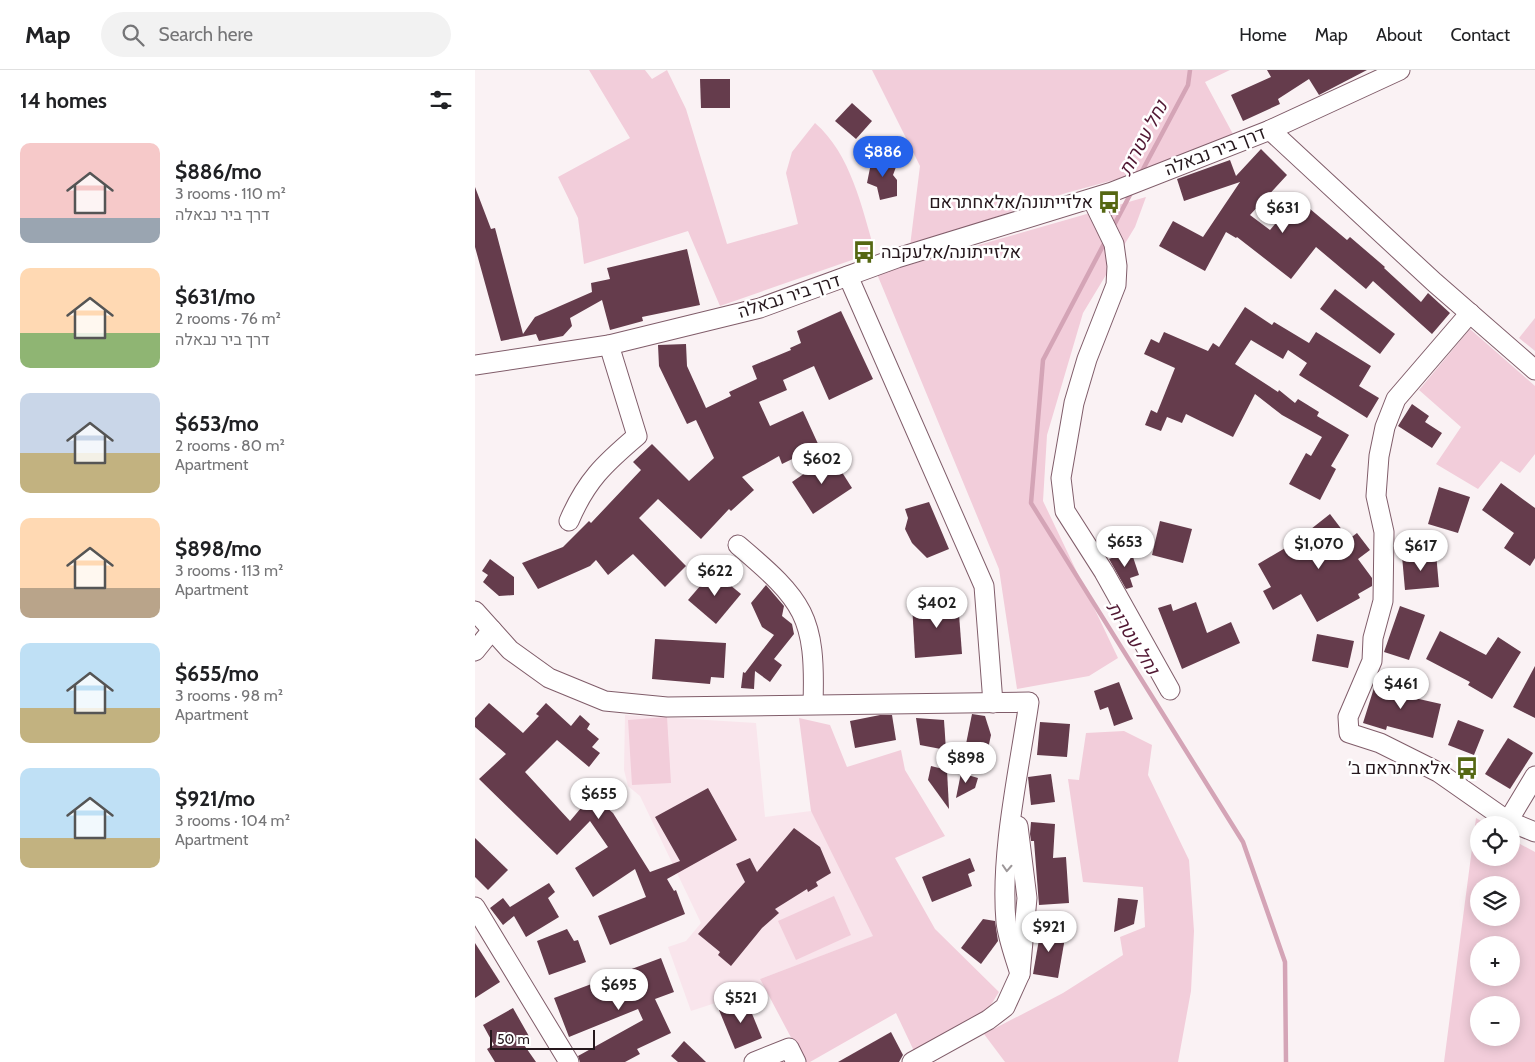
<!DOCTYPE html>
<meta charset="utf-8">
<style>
body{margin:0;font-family:Cabin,Heebo,sans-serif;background:#f2f2f2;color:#202124;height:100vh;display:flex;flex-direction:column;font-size:19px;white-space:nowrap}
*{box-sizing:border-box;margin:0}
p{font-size:16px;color:#757577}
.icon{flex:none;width:28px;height:28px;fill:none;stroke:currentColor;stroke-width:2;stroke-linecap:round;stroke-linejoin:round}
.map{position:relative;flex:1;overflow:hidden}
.drawer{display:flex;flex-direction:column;background:#fff;width:475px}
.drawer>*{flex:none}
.fabs{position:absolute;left:995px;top:746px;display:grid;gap:10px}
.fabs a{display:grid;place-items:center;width:50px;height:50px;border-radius:50%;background:#fff;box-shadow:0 2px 12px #0003;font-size:25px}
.scale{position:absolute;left:15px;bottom:12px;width:105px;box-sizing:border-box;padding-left:5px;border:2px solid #26181d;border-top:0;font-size:14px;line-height:18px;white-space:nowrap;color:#26181d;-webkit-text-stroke:4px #fff;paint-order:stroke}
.price{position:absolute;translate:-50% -42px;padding:0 11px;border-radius:18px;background:#fff;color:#222;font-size:16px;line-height:32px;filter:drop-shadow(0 1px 2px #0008)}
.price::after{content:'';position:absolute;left:50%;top:30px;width:15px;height:11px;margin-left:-8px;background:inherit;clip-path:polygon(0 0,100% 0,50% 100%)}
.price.current{background:#2563eb;color:#fff}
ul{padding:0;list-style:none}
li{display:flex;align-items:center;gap:15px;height:125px;padding:0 20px}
li span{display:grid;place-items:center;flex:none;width:140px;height:100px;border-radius:10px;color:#555}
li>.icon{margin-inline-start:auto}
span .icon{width:60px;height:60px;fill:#fffc;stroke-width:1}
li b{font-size:21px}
h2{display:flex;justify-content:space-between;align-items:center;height:60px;padding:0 20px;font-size:21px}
header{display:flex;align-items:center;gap:30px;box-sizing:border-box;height:70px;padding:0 25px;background:#fff;border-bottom:1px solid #e0e0e0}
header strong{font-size:24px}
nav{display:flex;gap:28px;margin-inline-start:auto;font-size:18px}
.search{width:350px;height:45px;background:#f2f2f2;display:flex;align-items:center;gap:12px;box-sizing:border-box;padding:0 18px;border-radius:28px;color:#757577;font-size:19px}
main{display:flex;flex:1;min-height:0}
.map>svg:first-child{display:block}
.built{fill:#f9e5ec}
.green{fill:#f2cdda;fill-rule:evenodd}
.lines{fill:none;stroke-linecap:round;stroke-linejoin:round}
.stream{stroke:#d4a4b6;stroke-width:4.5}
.building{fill:#653c4c}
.minor-casing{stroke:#805d6a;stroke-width:21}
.minor{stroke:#fff;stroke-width:19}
.oneway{stroke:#9d9799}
.labels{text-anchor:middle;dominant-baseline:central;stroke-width:5;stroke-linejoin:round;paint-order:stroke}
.street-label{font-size:18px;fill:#26181d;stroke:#fff}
.poi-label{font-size:18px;fill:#26181d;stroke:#fff;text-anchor:end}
.water-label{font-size:19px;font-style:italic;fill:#511833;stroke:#fff}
</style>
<header>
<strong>Map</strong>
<div class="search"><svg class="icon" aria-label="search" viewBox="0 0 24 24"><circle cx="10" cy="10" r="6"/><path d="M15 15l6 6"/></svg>Search here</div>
<nav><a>Home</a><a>Map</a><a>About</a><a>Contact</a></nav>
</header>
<main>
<section class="drawer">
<h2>14 homes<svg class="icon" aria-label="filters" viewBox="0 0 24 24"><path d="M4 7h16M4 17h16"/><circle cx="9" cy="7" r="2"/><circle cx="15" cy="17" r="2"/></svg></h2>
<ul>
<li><span style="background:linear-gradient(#f6c9c9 75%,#9aa5b1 0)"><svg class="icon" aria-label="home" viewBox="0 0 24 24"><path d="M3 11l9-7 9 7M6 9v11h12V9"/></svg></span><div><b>$886/mo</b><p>3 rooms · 110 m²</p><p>דרך ביר נבאלה</p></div></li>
<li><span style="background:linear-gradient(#ffd9b3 65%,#8fb573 0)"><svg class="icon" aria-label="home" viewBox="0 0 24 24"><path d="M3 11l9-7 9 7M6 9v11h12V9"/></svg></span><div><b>$631/mo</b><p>2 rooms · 76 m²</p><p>דרך ביר נבאלה</p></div></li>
<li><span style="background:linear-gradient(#c9d6e8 60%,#c2b280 0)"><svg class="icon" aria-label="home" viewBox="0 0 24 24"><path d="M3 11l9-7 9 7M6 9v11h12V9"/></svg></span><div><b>$653/mo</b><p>2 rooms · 80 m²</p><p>Apartment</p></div></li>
<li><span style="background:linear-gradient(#ffd9b3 70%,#b9a48a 0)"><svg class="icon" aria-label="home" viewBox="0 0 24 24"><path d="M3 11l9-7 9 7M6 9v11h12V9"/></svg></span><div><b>$898/mo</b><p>3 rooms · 113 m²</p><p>Apartment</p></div></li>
<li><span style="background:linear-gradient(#bfe0f5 65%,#c2b280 0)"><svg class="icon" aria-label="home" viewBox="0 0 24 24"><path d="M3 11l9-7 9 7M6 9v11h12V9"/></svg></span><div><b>$655/mo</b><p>3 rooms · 98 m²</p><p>Apartment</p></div></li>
<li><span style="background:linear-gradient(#bfe0f5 70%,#c2b280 0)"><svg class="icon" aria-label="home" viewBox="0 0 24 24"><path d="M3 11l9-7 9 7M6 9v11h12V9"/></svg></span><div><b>$921/mo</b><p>3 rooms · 104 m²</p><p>Apartment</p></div></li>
</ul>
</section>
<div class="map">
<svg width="1060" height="992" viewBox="0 0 1060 992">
<rect width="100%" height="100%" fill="#faf2f4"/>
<path class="built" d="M150,645L281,653L290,747L336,741L399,866L285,909L289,917L216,941L193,877L211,871L226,853L165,726L153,716L149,700Z"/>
<g class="green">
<path d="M114,0H170L177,9L192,0L211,39L252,174L323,154L311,103L317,82L340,53C376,84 387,138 400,182L245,236L213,161L109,194L103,148L83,107L155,68Z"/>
<path d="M397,0H755L730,12L759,66L687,97L591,123L435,176L445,96Z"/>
<path d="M671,127L660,157L608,243L572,365L568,431L643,588L614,606L542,619L524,499L402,204Z"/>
<path d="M1060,248V281L1044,268Z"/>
<path d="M995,259L1060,316V384L1045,403L1026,391L1003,419L961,394L986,357L944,320Z"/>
<path d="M192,647L196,713L157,715L153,650Z"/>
<path d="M324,648L355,655L372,697L426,680L430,700L470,766L420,788L460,859L524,922L514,938L439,981L421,943L335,992H329L285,909L398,866L336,741Z"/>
<path d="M649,661L677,675L673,705L714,790L719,861L716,921L703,992H530L509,964L588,923L648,885L645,867L670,857L668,817L608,812L593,709L604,710L611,663Z"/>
<path d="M1001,748L1013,755H1004V788H1036V769L1060,782V992H969ZM1004,815H1036V848H1004ZM1004,875H1036V908H1004ZM1004,935H1036V968H1004Z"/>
<path d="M359,826L376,865L321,890L303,851Z"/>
</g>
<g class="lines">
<g class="stream">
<path d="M666,103L713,15L715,0"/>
<path d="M637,159L657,121"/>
<path d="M631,170L568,290L556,433L768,772L810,892L811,992"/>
</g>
</g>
<g class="building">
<path d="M792,0H892L844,25L834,9L803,29L805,34L768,51L756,25L796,7Z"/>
<path d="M225,9H255V38H226Z"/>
<path d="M377,33L397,51L381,69L360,51Z"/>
<path d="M786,79L812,105L775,145L795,160L822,128L872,170L875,167L910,197L909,198L946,232L953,223L975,243L957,264L898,211L891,219L841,177L816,209L762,167L761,168L751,162L730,201L684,176L698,151L728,167L765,112L709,131L702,109L755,90L761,106Z"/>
<path d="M410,85L421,97L418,105L422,110V126L405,130L402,117L392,113L396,93Z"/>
<path d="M0,117L16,159L20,158L48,264L60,247L117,222L116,213L135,209L132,198L212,179L225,235L167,247L168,251L135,260L127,230L95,248L97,256L88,266L64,271L61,264L26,271L0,177Z"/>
<path d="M860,219L920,264L905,284L845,239Z"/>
<path d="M770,237L797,255L799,252L834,273L841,262L896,296L884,316L904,328L892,348L824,305L832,293L813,280L808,289L776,270L760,294L803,322L804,320L820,333L823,329L844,342L842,346L874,365L856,396L861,399L845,430L814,414L831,383L836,386L847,367L807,345L780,324L758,367L711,344L707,353L692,347L686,361L670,355L676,340L682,343L700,298L669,284L676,269L684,273L689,262L733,281L738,273L744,277Z"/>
<path d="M366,241L398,309L354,330L339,296L308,310L312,320L284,332L295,356L328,341L344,376L307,394L304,386L267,407L279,420L256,441L254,439L226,469L183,429L164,448L211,496L190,517L158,484L133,505L121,490L115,496L63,519L47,493L88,477L114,451L116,453L166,400L158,392L177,374L214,411L239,388L221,350L212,354L184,296L183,275L211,274L212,296L231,338L256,326L254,322L282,309L277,296L316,280L315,278L326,273L322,261Z"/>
<path d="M937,334L954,346L950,352L967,363L957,378L923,356Z"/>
<path d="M356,385L377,418L338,444L317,412Z"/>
<path d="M1026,413L1060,438V488L1055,496L1029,478L1039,463L1007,440Z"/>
<path d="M964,417L995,427L983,463L953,454Z"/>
<path d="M454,432L474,479L452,488L437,473L430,459L433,448L430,439Z"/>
<path d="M855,444L874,469L882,463L895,480L883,489L897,508V516L883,524L885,528L842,552L826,524L798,540L788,521L796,517L783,494L817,474Z"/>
<path d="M685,451L717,459L708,493L677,485Z"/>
<path d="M656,481L664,505L655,508L658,517L651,519L634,489Z"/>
<path d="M961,483L964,517L930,520L927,486Z"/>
<path d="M15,489L39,507V525L24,526L8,512L13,505L7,501Z"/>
<path d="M238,501L266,524L241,554L213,530Z"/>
<path d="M291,515L309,536L307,546L317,554L319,564L299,589L307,595L295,612L280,601L279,619L266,618L268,602L270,603L299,565L287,557L276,533Z"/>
<path d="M483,531L487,584L440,588L437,533Z"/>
<path d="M721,532L732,563L756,552L765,573L707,599L683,538L696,534L698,541Z"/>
<path d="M925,536L950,545L934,590L909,582Z"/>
<path d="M965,561L1011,585L1023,567L1046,582L1017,629L993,615L995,612L951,589Z"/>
<path d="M842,564L879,571L873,598L837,591Z"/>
<path d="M180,569L251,573L249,608L236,607L235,614L177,609Z"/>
<path d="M1060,596V648L1038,637Z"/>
<path d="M903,605L926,612L922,624L966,634L958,668L912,656L911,660L888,653Z"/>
<path d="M644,612L658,649L639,656L633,637L625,640L619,621Z"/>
<path d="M14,633L48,663L64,646L61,644L71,633L96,656L105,645L115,654L112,659L124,669L117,677L125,683L114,697L82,670L50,702L95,751L117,725L138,743L175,802L205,791L180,747L233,718L262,770L192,809L199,821L201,820L210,844L135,875L123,846L171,827L160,799L118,827L100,798L133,777L115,751L82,785L4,709L31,684L0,657V648Z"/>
<path d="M497,644L510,646L516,665L511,688L489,684Z"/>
<path d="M405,645H417L421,670L380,678L375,651Z"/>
<path d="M441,648L469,650L471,680L445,675Z"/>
<path d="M983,650L1009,660L999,685L973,675Z"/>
<path d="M565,652L595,654L592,687L562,685Z"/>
<path d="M1033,668L1058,683L1035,719L1010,704Z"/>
<path d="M456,696L472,700L474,739L453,710Z"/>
<path d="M486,703L503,708L500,718L481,728Z"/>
<path d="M576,704L580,732L556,735L553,707Z"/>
<path d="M556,752L580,754L578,788L591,787L594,833L564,835L559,771H556L555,764Z"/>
<path d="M319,758L345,777L356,803L341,812L343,816L333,822L332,819L300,839L304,843L287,858L256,896L243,885L245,882L223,864L270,812L261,794L275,788L282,802Z"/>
<path d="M0,768L33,800L13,820L0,807Z"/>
<path d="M495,788L500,801L493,804L497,816L457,832L447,807Z"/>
<path d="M74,813L80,822L73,828L84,847L51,867L39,846L28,855L15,838L28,828L35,837Z"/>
<path d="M643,828L663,830L659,854L639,862Z"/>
<path d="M508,849L520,851L523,871L506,894L486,878Z"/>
<path d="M566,858L591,862L583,908L558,904Z"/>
<path d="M92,859L99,871L103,870L111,892L74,905L62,871Z"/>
<path d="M0,873L25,912L0,928Z"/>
<path d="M186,888L199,922L180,929L196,963L162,979L165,984L150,992H105L103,986L168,950L163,939L94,967L79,928Z"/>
<path d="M271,929L287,968L260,979L244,940Z"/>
<path d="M38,938L55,968L47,972L61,992H20L12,979L19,975L8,955Z"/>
<path d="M416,962L428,985L424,992H363Z"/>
<path d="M209,971L231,992H203L196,986Z"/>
</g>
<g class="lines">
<defs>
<g id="minor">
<path d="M795,60L959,212L1060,300"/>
<path d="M617,129L639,174L642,196L641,215L612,289L599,333L586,408L590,441L629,502L695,620"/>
<path d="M373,206L509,516L518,633"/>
<path d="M995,243L921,329L910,357L904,386L901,426L909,462L908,531L898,568L897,591L873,647L874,663L905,673L963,702L1033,751L1060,762"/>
<path d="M0,295L134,275L285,238L422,188L637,122L795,60L925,0"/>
<path d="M94,451C111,411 129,394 162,366L134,275"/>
<path d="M263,475C329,531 341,546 338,634"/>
<path d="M0,541L35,580L74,608L130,631L192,637L554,632C544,701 525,783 531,852C533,869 540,887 545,904"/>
<path d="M0,581L17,560"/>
<path d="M1033,751L1060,706"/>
<path d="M0,837L94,992"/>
<path d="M279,992L314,978L321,992"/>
<path d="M437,992L513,950L530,937L545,904L552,828L543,756"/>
</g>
</defs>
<use href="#minor" class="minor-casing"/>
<use href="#minor" class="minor"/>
</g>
<defs><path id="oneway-chevron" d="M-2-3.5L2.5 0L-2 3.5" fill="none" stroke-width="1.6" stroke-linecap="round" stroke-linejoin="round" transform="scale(1.25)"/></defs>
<use class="oneway" href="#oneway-chevron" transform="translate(532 798) rotate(93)"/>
<defs>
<symbol id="bus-bare" viewBox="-9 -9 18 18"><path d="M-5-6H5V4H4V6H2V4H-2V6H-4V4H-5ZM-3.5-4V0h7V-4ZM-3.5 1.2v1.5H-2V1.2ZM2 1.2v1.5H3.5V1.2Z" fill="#556712" stroke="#fff" stroke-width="2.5" paint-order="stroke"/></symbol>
</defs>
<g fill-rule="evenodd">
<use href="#bus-bare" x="618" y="116" width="32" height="32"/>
<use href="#bus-bare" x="373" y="166" width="32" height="32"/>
<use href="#bus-bare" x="976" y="682" width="32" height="32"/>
</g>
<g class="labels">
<g class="street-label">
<text transform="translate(740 81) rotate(-21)">דרך ביר נבאלה</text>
<text transform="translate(314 226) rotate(-18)">דרך ביר נבאלה</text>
</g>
<g class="poi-label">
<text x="618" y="132">אלזייתונה/אלאחתראם</text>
<text x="406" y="182" text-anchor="start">אלזייתונה/אלעקבה</text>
<text x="976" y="698">אלאחתראם ב׳</text>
</g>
<g class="water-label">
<text transform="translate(668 68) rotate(-62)">נחל עטרות</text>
<text transform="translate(658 568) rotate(58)">נחל עטרות</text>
</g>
</g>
</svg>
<div class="fabs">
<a><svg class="icon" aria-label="locate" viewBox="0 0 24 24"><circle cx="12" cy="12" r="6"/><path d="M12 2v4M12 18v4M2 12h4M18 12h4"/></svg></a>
<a><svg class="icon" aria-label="layers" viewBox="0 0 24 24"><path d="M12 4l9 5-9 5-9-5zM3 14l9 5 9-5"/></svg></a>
<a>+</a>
<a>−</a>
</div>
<div class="scale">50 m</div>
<b class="price current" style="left:408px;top:108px">$886</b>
<b class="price" style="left:808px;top:164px">$631</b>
<b class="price" style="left:347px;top:415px">$602</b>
<b class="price" style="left:650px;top:498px">$653</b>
<b class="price" style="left:844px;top:500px">$1,070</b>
<b class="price" style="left:946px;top:502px">$617</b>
<b class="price" style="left:240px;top:527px">$622</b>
<b class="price" style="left:462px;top:559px">$402</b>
<b class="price" style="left:926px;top:640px">$461</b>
<b class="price" style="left:491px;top:714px">$898</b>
<b class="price" style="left:124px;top:750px">$655</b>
<b class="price" style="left:574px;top:883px">$921</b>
<b class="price" style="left:144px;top:941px">$695</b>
<b class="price" style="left:266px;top:954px">$521</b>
</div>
</main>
